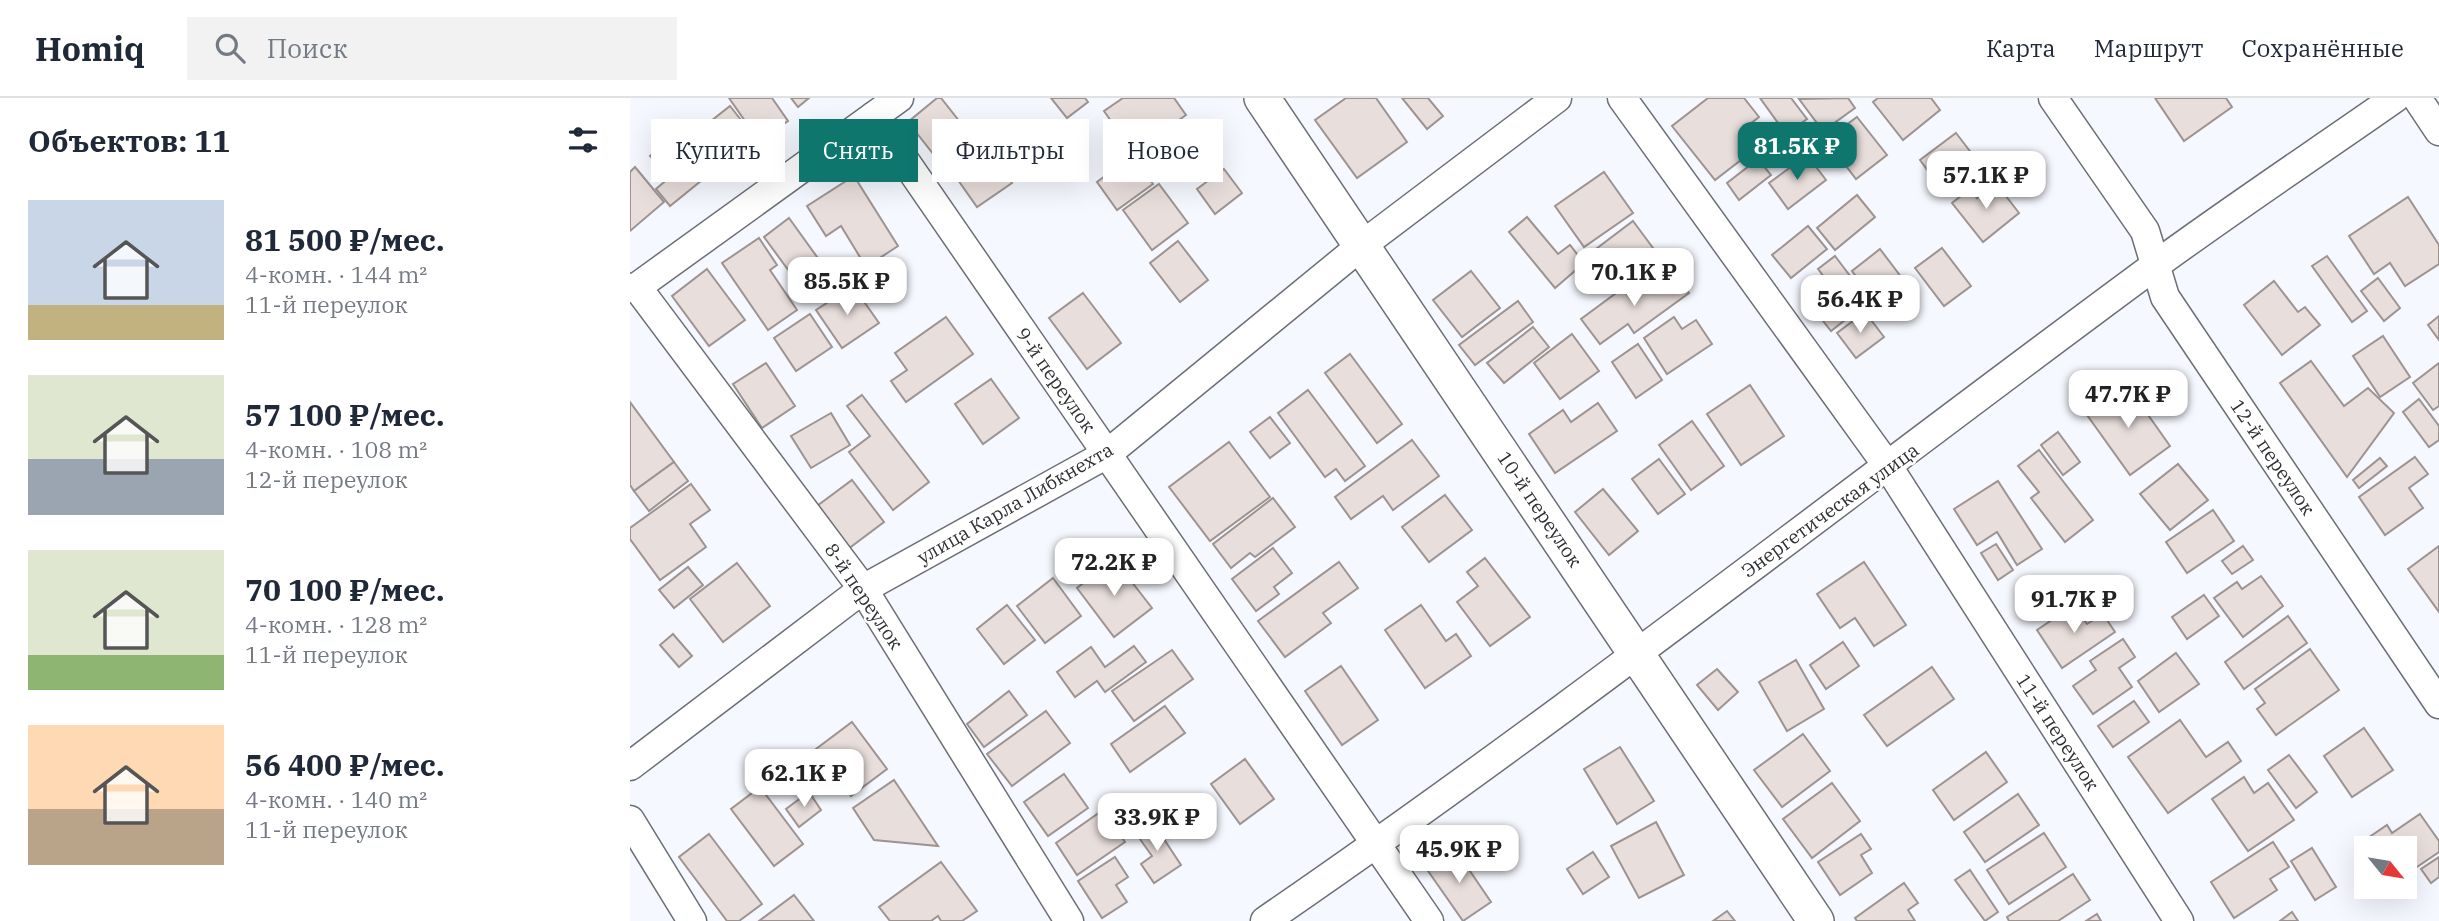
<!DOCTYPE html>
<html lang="ru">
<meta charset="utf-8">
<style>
body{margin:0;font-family:"IBM Plex Serif",serif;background:#f2f2f3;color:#1f2937;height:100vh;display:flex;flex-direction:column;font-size:26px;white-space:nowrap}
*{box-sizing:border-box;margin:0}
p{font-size:23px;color:#747a83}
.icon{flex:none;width:38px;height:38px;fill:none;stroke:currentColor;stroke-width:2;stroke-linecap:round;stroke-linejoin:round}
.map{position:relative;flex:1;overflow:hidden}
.sheet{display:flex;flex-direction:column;background:#fff;width:630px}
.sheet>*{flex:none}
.guide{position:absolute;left:21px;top:21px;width:665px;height:63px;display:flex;gap:14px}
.needle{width:46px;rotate:120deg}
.fabs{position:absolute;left:1724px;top:738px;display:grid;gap:14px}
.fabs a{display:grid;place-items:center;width:63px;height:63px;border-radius:0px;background:#fff;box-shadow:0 7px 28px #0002;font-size:35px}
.price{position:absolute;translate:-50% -60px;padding:0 16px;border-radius:14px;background:#fff;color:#222;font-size:23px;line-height:46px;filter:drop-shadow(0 2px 4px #0008)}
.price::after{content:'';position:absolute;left:50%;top:42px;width:21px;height:16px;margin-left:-10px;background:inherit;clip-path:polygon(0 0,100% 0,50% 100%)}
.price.active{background:#0f766e;color:#fff}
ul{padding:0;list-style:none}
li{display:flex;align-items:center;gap:21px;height:175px;padding:0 28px}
li span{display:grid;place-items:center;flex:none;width:196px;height:140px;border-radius:0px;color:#555}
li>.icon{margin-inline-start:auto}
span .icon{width:84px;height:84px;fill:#fffc;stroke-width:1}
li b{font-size:30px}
h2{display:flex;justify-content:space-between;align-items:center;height:84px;padding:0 28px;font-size:30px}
.tag{padding:0 24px;border-radius:0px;background:#fff;box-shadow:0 7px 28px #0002;font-size:24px;line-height:63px}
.tag.active{background:#0f766e;color:#fff}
header{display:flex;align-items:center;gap:42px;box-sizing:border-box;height:98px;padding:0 35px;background:#fff;border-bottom:2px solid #e0e1e3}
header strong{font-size:33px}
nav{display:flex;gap:38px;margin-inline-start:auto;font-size:24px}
.search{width:490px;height:63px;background:#f2f2f3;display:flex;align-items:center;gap:18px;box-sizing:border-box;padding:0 24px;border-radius:0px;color:#747a83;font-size:26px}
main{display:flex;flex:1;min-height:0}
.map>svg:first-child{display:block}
.building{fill:#e8dedb;stroke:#9d9491;stroke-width:2}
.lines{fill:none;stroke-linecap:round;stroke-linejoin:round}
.minor-casing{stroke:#6b6f76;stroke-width:31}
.tertiary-casing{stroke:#6b6f76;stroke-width:38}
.minor{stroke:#fff;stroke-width:28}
.tertiary{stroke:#fff;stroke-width:35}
.labels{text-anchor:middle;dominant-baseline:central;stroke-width:5;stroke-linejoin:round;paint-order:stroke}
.street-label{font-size:19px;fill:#2f3034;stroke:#fff}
</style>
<header>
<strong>Homiq</strong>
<div class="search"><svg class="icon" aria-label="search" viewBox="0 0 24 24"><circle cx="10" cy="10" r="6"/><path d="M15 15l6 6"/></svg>Поиск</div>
<nav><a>Карта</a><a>Маршрут</a><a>Сохранённые</a></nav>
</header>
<main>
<section class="sheet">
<h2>Объектов: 11<svg class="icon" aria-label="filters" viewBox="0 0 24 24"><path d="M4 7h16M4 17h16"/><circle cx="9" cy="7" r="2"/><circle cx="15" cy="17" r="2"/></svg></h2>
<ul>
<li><span style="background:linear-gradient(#c9d6e8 75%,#c2b280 0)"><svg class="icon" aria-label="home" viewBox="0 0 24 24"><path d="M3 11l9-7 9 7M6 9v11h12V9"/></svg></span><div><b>81 500 ₽/мес.</b><p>4-комн. · 144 m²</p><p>11-й переулок</p></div></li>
<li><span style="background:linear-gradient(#dfe7d0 60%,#9aa5b1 0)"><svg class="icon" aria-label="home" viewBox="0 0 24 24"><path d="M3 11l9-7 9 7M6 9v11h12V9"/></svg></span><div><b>57 100 ₽/мес.</b><p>4-комн. · 108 m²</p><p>12-й переулок</p></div></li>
<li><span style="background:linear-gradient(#dfe7d0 75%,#8fb573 0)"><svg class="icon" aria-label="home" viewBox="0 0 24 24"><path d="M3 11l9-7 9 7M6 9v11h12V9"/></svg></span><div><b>70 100 ₽/мес.</b><p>4-комн. · 128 m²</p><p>11-й переулок</p></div></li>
<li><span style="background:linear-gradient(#ffd9b3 60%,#b9a48a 0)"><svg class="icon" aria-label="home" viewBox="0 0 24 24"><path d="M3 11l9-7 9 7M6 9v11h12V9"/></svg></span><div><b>56 400 ₽/мес.</b><p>4-комн. · 140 m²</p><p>11-й переулок</p></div></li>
</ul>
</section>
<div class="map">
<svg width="1809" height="823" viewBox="0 0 1809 823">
<rect width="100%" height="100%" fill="#f5f8fe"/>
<g class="building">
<path d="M99,0H142L158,23L129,43Z"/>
<path d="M161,0H179L168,9Z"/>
<path d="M307,0H311L341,38L331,46L341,58L319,76L278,24Z"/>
<path d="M421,0H455L458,4L437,20Z"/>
<path d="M493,0H544L556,17L503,54L474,13Z"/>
<path d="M716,0H746L777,44L727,80L685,22Z"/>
<path d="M772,0H798L813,18L797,31Z"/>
<path d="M1078,0H1114L1129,19L1115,30L1129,48L1085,82L1042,28Z"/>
<path d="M1130,0H1161L1177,21L1156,36Z"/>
<path d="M1218,0L1225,10L1193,33L1169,1Z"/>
<path d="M1248,0H1301L1310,12L1273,42L1243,4Z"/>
<path d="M1525,0H1596L1602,9L1554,43Z"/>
<path d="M100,8L122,36L93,59L71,31Z"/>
<path d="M1227,19L1257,57L1226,81L1196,42Z"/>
<path d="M1326,35L1346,61L1309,88L1290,62Z"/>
<path d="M45,38L77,78L40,108L26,91L39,80L20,58Z"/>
<path d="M363,57L382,85L347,109L328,82Z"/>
<path d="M1177,57L1196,82L1158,111L1139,85Z"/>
<path d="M502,58L523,86L487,112L467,84Z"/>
<path d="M1128,61L1141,77L1109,102L1097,85Z"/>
<path d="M5,69L34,104L0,133V74Z"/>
<path d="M594,71L612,95L585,116L567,91Z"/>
<path d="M974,74L1003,115L954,149L925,108Z"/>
<path d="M224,78L268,148L236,169L211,128L196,138L177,108Z"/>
<path d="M1366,85L1389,115L1353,144L1322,105L1340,91L1347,100Z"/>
<path d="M529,86L558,125L522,152L493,112Z"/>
<path d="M1227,97L1245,119L1205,152L1187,130Z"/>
<path d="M1778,99L1809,147V166L1775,188L1760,165L1744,176L1719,138Z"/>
<path d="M897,119L928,156L940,147L954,165L925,190L879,134Z"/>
<path d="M159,120L195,170L170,188L134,139Z"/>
<path d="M1003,123L1026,154L981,188L958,157Z"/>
<path d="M1178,128L1197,151L1161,180L1142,157Z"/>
<path d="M129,140L147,167L140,172L167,212L138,232L92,165Z"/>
<path d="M548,143L578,182L550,204L520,165Z"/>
<path d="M1312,150L1341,188L1314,208L1285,170Z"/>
<path d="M1250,151L1281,192L1252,213L1222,173Z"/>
<path d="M1205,158L1239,203L1201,233L1179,205L1201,188L1188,171Z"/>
<path d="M1697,158L1737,213L1722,224L1682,168Z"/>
<path d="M77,171L115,222L79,248L42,198Z"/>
<path d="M1042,172L1059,195L1004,235L998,226L970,246L951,221L993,190L1001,201Z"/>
<path d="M841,173L870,210L832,239L803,202Z"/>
<path d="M1748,180L1770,210L1754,223L1731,193Z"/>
<path d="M1644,183L1668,214L1675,209L1690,227L1652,257L1614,207Z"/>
<path d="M223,188L249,225L212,250L186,212Z"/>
<path d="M453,195L491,245L457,271L419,220Z"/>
<path d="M888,203L903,224L845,267L829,247Z"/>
<path d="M1235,214L1254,239L1226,260L1207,235Z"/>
<path d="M180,216L202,249L166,273L144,240Z"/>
<path d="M1809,218V242L1798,227Z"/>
<path d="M316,219L343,256L276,304L261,283L277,272L265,255Z"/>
<path d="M1044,219L1052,231L1066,222L1082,246L1037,276L1014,240Z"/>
<path d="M903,229L919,249L874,285L857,265Z"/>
<path d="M942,236L969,273L930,301L904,265Z"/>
<path d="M1753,238L1780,279L1750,299L1723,258Z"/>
<path d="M1008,246L1032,282L1006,300L982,264Z"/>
<path d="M720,256L772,326L747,345L695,275Z"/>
<path d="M1681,263L1714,308L1738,290L1764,315L1717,379L1650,285Z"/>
<path d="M136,265L165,308L132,330L103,286Z"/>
<path d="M1809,265V308L1803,312L1783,285Z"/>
<path d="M361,281L389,320L353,346L325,306Z"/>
<path d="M1120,287L1154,338L1111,367L1077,316Z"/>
<path d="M1497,287L1540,348L1500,377L1457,317Z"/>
<path d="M678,292L735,368L715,383L706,371L695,379L648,315Z"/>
<path d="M232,297L299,384L263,412L219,354L240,338L217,308Z"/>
<path d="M1789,301L1809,328V342L1799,349L1773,314Z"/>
<path d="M0,304L44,364L4,393L0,387Z"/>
<path d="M968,305L987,333L925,375L899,336L933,312L941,324Z"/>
<path d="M201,315L220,347L181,370L161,338Z"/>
<path d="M640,319L660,345L640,360L620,334Z"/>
<path d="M1062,323L1094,368L1061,392L1029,347Z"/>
<path d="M1428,334L1450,364L1433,377L1411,347Z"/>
<path d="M782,342L809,378L763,412L753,398L721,421L705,399Z"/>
<path d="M599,344L640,399L580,443L539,389Z"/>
<path d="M1409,352L1463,422L1435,444L1401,400L1409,394L1388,368Z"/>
<path d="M1785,359L1798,376L1779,390L1793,410L1755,437L1729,399Z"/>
<path d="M1750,360L1757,368L1729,390L1723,382Z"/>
<path d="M1029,361L1055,396L1028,416L1002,381Z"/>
<path d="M44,364L58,383L19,413L4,393Z"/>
<path d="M1548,366L1578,402L1540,432L1510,396Z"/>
<path d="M222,382L254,424L218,451L187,408Z"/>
<path d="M1368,383L1412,451L1387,467L1367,434L1347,447L1324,411Z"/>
<path d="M61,386L80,412L60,426L76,449L30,482L0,441V430Z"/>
<path d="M973,391L1008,433L979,457L945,414Z"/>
<path d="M815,397L842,432L799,464L772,429Z"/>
<path d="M643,400L665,429L625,459L620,455L601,470L583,446Z"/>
<path d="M1583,412L1604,443L1557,475L1536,444Z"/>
<path d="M1366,446L1383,472L1368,482L1351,455Z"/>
<path d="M1613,448L1623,462L1602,476L1592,463Z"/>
<path d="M1809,448V514L1778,471Z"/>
<path d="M643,450L662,475L644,489L649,496L626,513L602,481Z"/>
<path d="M855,460L900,519L860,548L827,504L848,488L837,474Z"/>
<path d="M484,461L522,510L484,539L447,490Z"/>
<path d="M709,464L728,490L693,515L701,525L655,559L628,523Z"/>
<path d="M1234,464L1276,527L1244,548L1225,520L1210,530L1187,496Z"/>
<path d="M107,465L140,508L93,544L60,501Z"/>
<path d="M58,469L73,487L44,510L29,492Z"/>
<path d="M1631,478L1653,508L1613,539L1584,500L1607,484L1612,491Z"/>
<path d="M423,480L451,518L415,545L387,508Z"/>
<path d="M1574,497L1589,518L1557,541L1542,519Z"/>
<path d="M377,507L405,542L374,566L347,531Z"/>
<path d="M791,507L816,543L826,536L841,558L795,590L755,532Z"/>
<path d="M1444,507L1457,526L1473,516L1485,534L1432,570L1407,532Z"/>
<path d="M1658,518L1677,545L1614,591L1595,564Z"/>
<path d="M43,536L62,558L49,569L30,547Z"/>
<path d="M1493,541L1505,559L1489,570L1502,589L1463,616L1443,588L1466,572L1460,563Z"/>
<path d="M1213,544L1229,568L1196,591L1180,567Z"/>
<path d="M504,548L516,564L475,594L467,583L445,599L427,574L461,549L475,569Z"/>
<path d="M1680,551L1709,592L1646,637L1627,611L1635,605L1625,591Z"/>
<path d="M542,552L563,581L504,623L482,593Z"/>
<path d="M1546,555L1569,586L1529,614L1508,583Z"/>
<path d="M1166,562L1194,611L1157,633L1129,584Z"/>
<path d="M711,568L748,622L712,647L675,593Z"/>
<path d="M1302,569L1324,601L1257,648L1234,617Z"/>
<path d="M1087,571L1108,594L1088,612L1067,587Z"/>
<path d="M379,593L397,617L354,649L337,626Z"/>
<path d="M1504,603L1519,624L1483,649L1468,628Z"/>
<path d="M535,608L555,635L500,674L481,646Z"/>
<path d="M416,613L440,645L382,688L357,656Z"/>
<path d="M1550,622L1576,659L1598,644L1611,663L1538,715L1498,659Z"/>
<path d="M222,624L257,671L221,698L186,651Z"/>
<path d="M1734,630L1763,672L1722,699L1694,658Z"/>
<path d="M1173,636L1200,673L1152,709L1124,672Z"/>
<path d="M990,649L1024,703L987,726L954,671Z"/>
<path d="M1356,654L1377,684L1324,722L1303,692Z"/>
<path d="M1659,657L1687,694L1666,710L1638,672Z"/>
<path d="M615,661L644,701L610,726L581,686Z"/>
<path d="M434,676L458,710L418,738L394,704Z"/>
<path d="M1614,679L1624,695L1638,685L1664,722L1618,753L1582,701Z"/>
<path d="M264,682L308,748L244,742L223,710Z"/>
<path d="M1202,685L1230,723L1182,760L1153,721Z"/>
<path d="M130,689L173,746L144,768L101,711Z"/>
<path d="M179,694L191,712L169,729L156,711Z"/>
<path d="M1388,696L1409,727L1355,764L1334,734Z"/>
<path d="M473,712L495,744L447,777L426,745Z"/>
<path d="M1790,716L1809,743V754L1781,773L1774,764V751H1741L1735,742L1757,727L1762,735Z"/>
<path d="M522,723L551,767L524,785L511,766L522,758L505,734Z"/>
<path d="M1026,724L1054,777L1009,800L981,748Z"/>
<path d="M1414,735L1436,769L1379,806L1357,772Z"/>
<path d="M79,736L132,806L109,823H97L49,759Z"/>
<path d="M1231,736L1241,751L1231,757L1242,775L1210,797L1188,764Z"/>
<path d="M1643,744L1659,769L1640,781L1647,792L1604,820L1581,784Z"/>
<path d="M1682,750L1706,789L1685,802L1661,763Z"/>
<path d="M825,751L861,804L833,823L796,770Z"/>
<path d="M963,754L979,779L953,796L937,771Z"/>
<path d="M485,759L498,779L486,787L497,804L472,820L448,783Z"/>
<path d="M1809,759V779L1801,785L1791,771Z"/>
<path d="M311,764L347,813L332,823H311L308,818L301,823H260L249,809Z"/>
<path d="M1340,772L1368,814L1355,823L1325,782Z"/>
<path d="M1443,776L1460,802L1428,823H1379L1377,819Z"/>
<path d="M1274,785L1288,805L1278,812L1285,823H1227L1225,820Z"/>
<path d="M164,797L184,823H129Z"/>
<path d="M1097,813L1105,823H1083Z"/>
<path d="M1662,814L1668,823H1650Z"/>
<path d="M1467,816L1471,823H1456Z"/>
</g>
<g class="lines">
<defs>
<g id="minor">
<path d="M992,0L1259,370L1549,823"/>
<path d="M1423,0L1515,133L1535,199L1809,606"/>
<path d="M1787,0L1809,33"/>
<path d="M244,18L799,823"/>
<path d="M7,189L233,491L439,823"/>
<path d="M0,190L7,189L269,0"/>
<path d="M0,668L233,491L477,356L731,148L927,0"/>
<path d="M0,722L62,823"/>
<path d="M635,823C938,615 1227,387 1523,169C1602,111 1685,56 1765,0"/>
</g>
<path id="tertiary" d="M632,0L1186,823"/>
</defs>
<use href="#minor" class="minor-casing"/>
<use href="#tertiary" class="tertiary-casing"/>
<use href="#minor" class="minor"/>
<use href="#tertiary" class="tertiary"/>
</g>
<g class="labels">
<g class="street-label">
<text transform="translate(426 282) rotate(55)">9-й переулок</text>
<text transform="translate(1643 359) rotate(56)">12-й переулок</text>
<text transform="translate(385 405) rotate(-30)">улица Карла Либкнехта</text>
<text transform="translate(910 411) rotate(56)">10-й переулок</text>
<text transform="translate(1200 412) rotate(-36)">Энергетическая улица</text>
<text transform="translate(234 498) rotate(56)">8-й переулок</text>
<text transform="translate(1428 634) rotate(57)">11-й переулок</text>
</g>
</g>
</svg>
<div class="fabs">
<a><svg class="needle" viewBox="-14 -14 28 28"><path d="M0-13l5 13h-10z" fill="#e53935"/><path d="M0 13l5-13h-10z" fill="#747a83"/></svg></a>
</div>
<b class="price active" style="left:1167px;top:84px">81.5K ₽</b>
<b class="price" style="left:1356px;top:113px">57.1K ₽</b>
<b class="price" style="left:1004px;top:210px">70.1K ₽</b>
<b class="price" style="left:217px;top:219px">85.5K ₽</b>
<b class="price" style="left:1230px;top:237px">56.4K ₽</b>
<b class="price" style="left:1498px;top:332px">47.7K ₽</b>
<b class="price" style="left:484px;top:500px">72.2K ₽</b>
<b class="price" style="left:1444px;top:537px">91.7K ₽</b>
<b class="price" style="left:174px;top:711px">62.1K ₽</b>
<b class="price" style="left:527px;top:755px">33.9K ₽</b>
<b class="price" style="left:829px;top:787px">45.9K ₽</b>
<div class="guide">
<a class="tag">Купить</a>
<a class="tag active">Снять</a>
<a class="tag">Фильтры</a>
<a class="tag">Новое</a>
</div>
</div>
</main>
